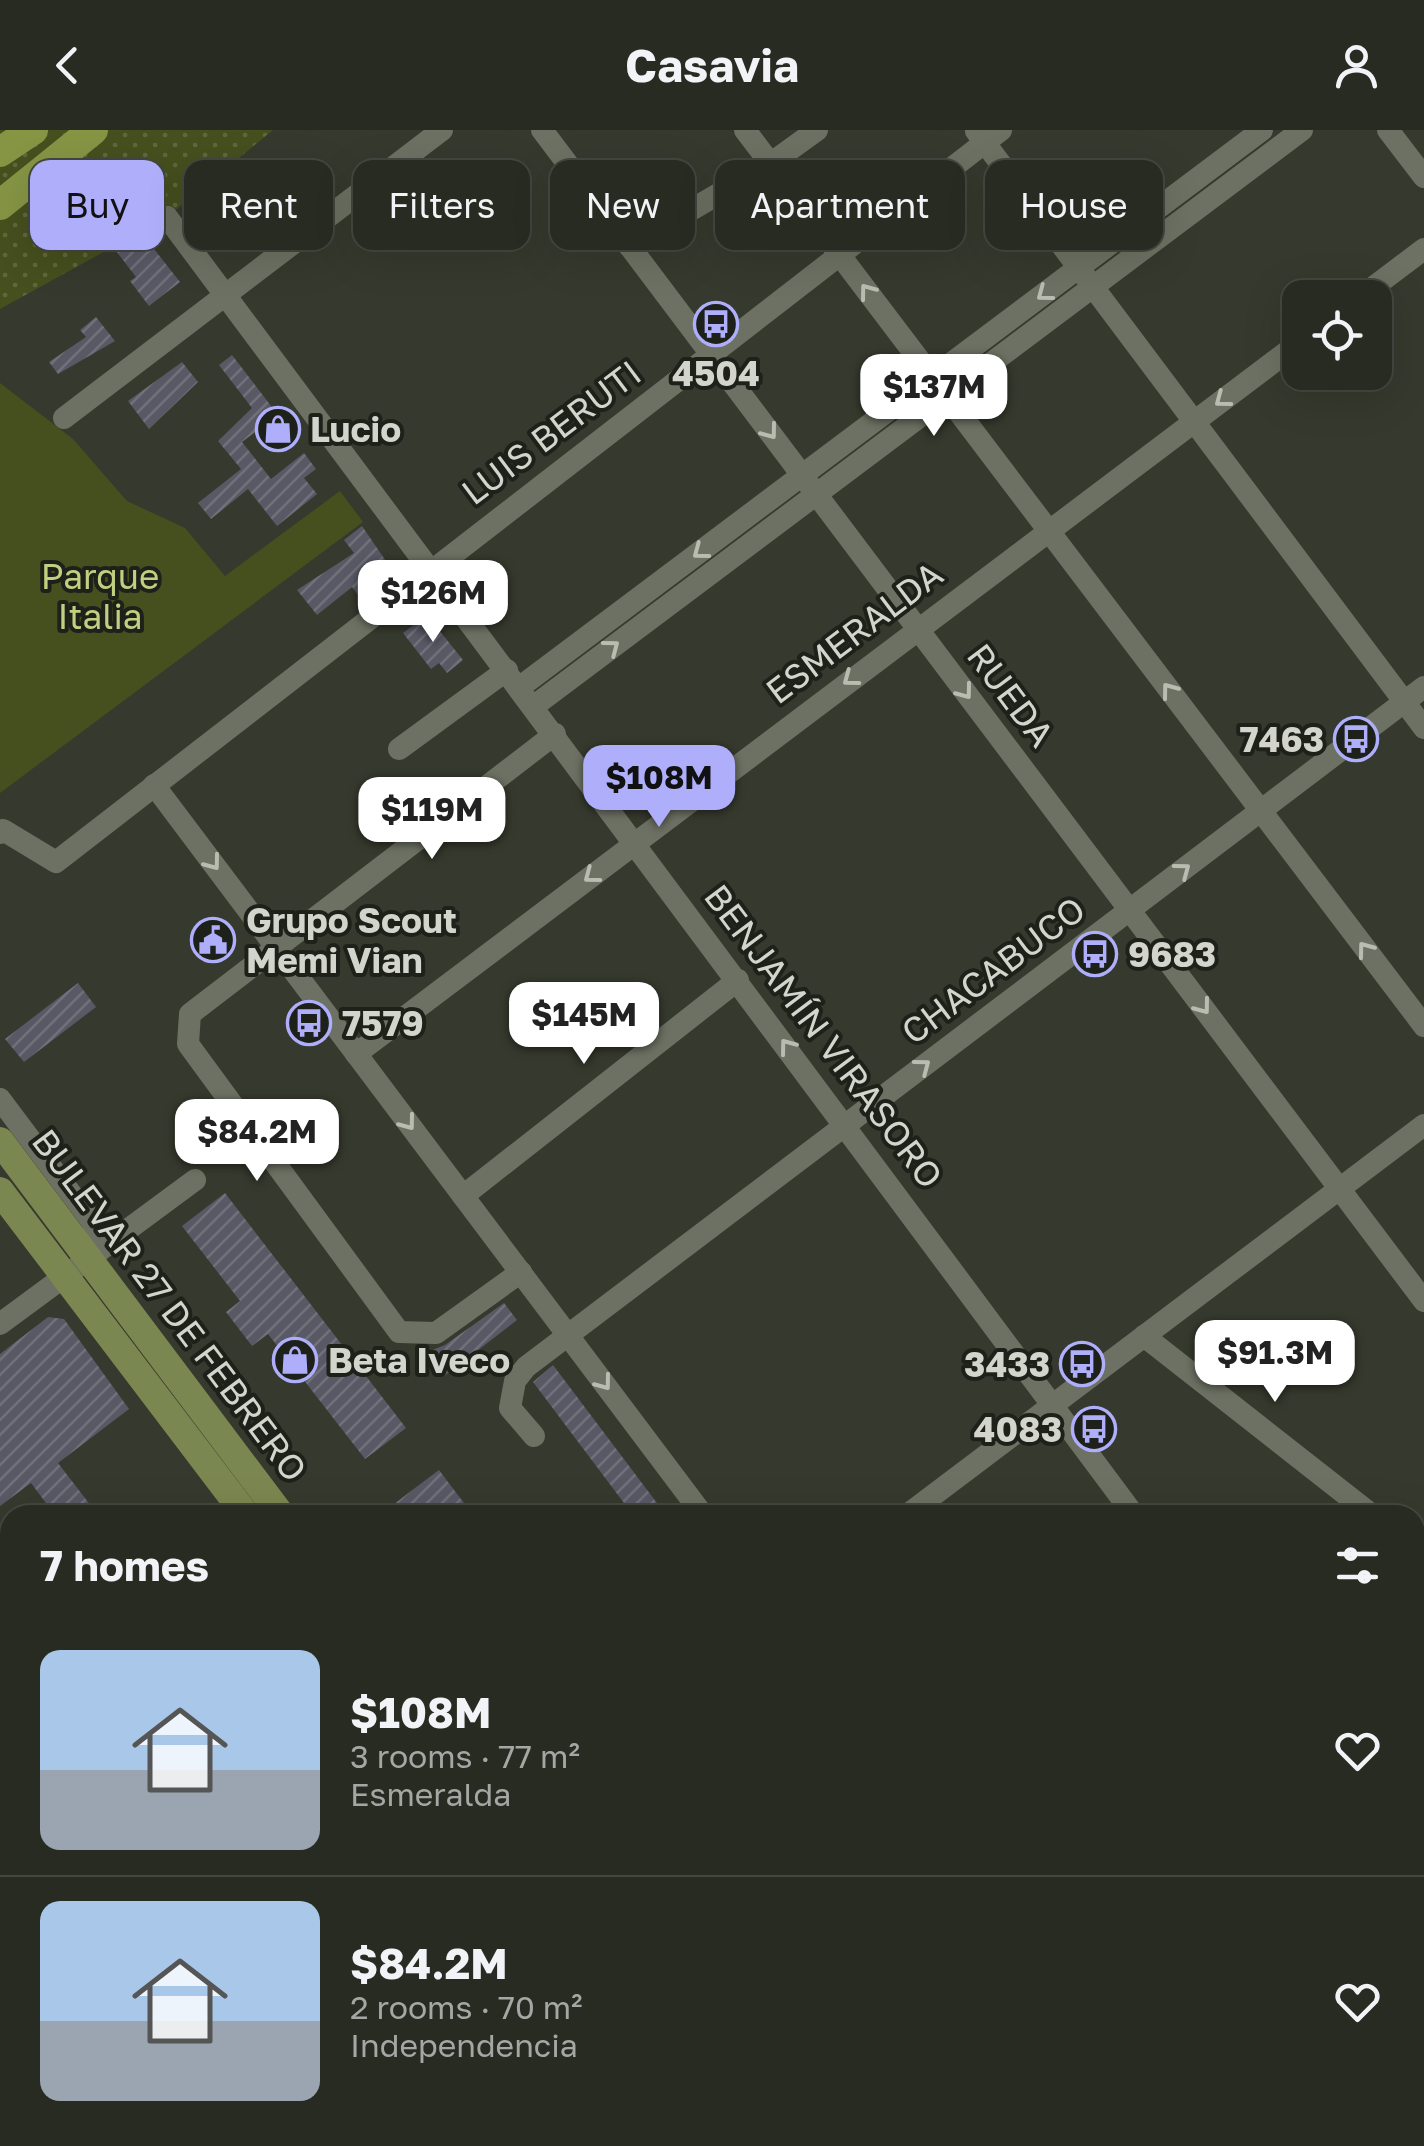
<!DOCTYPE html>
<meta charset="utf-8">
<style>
body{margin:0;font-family:"Golos Text",sans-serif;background:#30332a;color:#f1f3f6;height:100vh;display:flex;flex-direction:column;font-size:38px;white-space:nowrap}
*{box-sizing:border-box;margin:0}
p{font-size:32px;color:#a5a7a5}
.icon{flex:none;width:55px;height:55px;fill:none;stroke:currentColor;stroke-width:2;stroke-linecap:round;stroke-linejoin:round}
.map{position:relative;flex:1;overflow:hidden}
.sheet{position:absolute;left:0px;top:1375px;width:1425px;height:642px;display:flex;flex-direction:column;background:#282b22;border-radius:30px 30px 0 0;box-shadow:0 10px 40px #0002,0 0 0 2px #444740}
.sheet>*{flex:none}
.guide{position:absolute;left:30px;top:30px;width:1365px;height:90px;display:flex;gap:20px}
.fabs{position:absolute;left:1282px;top:150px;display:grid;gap:20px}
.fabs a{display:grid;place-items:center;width:110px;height:110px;border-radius:20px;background:#282b22;box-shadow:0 10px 40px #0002,0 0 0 2px #444740;font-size:50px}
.price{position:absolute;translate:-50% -85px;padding:0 22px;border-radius:20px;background:#fff;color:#222;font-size:32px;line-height:65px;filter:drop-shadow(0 2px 5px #0008)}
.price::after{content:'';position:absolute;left:50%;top:60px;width:30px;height:22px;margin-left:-15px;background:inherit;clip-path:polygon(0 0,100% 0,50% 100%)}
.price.selected{background:#afaefa;color:#111}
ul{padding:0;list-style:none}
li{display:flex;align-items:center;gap:30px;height:250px;padding:0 40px}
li+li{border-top:2px solid #444740}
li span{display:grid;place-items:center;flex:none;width:280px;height:200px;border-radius:20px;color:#555}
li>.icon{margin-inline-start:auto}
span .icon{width:120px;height:120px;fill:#fffc;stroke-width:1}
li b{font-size:42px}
h2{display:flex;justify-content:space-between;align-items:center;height:120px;padding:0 40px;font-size:42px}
.pill{padding:0 35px;border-radius:20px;background:#282b22;box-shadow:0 10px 40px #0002,0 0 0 2px #444740;font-size:35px;line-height:90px}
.pill.selected{background:#afaefa;color:#111}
header{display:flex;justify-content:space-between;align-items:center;height:130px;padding:0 40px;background:#282b22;font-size:45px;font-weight:700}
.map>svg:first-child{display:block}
.grass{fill:url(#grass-dots)}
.green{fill:#464f1e}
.building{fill:url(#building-hatch)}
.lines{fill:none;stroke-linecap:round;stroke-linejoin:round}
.minor{stroke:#6d7163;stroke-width:22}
.major{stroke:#7b8750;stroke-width:28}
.highway{stroke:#859544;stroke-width:30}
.oneway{stroke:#babcb2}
.labels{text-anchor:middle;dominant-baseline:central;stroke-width:8;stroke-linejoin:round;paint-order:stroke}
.poi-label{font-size:35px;font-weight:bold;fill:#d3d5cd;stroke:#1e201a;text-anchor:start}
.street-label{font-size:35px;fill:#d3d5cd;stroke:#1e201a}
.park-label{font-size:35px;fill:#bfd081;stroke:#1e201a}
</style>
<header><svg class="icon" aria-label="back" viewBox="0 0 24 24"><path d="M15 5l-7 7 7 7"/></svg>Casavia<svg class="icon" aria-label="person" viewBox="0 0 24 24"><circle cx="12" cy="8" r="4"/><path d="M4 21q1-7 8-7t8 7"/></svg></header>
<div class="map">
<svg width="1424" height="2016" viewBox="0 0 1424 2016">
<defs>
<pattern id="grass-dots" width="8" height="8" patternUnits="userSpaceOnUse" patternTransform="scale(2.5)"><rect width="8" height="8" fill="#464f1e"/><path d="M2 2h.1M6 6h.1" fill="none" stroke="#60673e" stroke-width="1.8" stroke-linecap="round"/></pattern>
<pattern id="building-hatch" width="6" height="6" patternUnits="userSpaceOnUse" patternTransform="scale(2.5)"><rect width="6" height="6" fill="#595966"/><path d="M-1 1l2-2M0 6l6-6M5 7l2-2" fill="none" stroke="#70707b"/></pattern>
</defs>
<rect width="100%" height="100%" fill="#36392d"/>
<path class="grass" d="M0,0H273L167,87L0,179Z"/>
<path class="green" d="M0,253L73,309L127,371L185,398L225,446L340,361L363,392L0,663Z"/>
<g class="building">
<path d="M124,109L133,121L147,110L180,152L149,176L130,151L136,147L113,117Z"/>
<path d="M96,187L115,211L58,244L49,232L86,207L80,200Z"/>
<path d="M232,225L278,285L242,312L271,349L304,323L316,339L304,348L317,364L277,396L248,359L211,389L198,373L241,339L218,311L252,278L219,235Z"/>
<path d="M182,232L198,252L149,299L128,271Z"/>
<path d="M362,396L394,443L362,470L352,457L317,485L297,460L354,423L344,410Z"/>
<path d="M427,485L463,530L447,543L439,533L431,539L403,503Z"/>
<path d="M78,853L96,877L24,932L5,909Z"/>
<path d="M225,1063L406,1298L365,1329L268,1204L252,1216L226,1182L240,1171L182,1096Z"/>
<path d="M504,1173L517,1190L443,1247L425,1223L445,1215Z"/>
<path d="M48,1187L64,1189L129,1279L58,1333L98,1385H55L31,1353L0,1376V1224Z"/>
<path d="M553,1235L666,1385H633L533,1252Z"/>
<path d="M439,1340L473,1385H380L407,1364Z"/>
</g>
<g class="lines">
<g class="minor">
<path d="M542,0L1424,1171"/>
<path d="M745,0L1424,896"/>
<path d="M1388,0L1424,47"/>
<path d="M976,1L1424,598"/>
<path d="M167,87L1134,1385"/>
<path d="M629,116L770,34L817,0"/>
<path d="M1359,168L1424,119"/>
<path d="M64,288L442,0"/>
<path d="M520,557L1262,0"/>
<path d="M534,576L1302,0"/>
<path d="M399,619L507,540"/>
<path d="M154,655L703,1385"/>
<path d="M0,703L3,700L56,732L1001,0"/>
<path d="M356,924L1300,212"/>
<path d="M0,969L93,1093L98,1122"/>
<path d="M463,1066L738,850"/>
<path d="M521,1142L436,1203L399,1202L188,914L190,884L555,604"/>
<path d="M0,1194L195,1050"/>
<path d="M1144,1206L1372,1385"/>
<path d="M534,1306L510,1278L515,1251L526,1237L1424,557"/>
<path d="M907,1385L1424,995"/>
<path d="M1415,1419L1424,1426"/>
<path d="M0,1617L10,1631"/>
<path d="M1415,1738L1424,1750"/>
<path d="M295,2008L302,2016"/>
<path d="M1171,2008L1178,2016"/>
<path d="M55,2016L66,2008"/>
<path d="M653,2016L665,2008"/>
</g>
<g class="major">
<path d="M0,1011L281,1385"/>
<path d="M0,1061L246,1385"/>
<path d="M1415,1875L1424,1868"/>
<path d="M712,2008L718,2016"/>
<path d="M751,2008L758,2016"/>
<path d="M1227,2016L1239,2008"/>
</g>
<g class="highway">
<path d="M0,22L33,0"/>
<path d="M0,75L93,0"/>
</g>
</g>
<defs><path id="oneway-chevron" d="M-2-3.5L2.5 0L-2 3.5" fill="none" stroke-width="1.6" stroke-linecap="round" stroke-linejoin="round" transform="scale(2.5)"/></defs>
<g class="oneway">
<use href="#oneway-chevron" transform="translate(867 161) rotate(-127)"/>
<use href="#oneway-chevron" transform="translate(1044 164) rotate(143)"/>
<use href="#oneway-chevron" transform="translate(1222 270) rotate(143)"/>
<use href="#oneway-chevron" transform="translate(770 302) rotate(53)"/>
<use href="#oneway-chevron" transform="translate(700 422) rotate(143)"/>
<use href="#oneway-chevron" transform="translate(612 517) rotate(-37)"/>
<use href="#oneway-chevron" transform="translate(850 549) rotate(143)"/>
<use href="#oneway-chevron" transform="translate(1169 560) rotate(-127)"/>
<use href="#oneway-chevron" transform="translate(965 562) rotate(53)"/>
<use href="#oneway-chevron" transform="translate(213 733) rotate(53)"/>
<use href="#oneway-chevron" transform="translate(1183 740) rotate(-37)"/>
<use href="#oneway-chevron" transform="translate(591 746) rotate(143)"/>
<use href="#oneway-chevron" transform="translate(1365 819) rotate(-127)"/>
<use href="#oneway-chevron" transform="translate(1203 877) rotate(53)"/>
<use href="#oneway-chevron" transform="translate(787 916) rotate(-127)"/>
<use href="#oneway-chevron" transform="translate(923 936) rotate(-37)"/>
<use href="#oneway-chevron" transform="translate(408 993) rotate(53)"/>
<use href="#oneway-chevron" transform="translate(604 1253) rotate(53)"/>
</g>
<defs>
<symbol id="bus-ring" viewBox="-11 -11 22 22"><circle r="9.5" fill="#1e201a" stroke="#afaefa" stroke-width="1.5"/><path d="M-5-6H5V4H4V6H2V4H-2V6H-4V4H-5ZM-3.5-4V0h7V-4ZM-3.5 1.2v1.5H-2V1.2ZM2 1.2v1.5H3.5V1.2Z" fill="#afaefa"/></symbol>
<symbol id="shop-ring" viewBox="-11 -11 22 22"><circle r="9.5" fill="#1e201a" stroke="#afaefa" stroke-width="1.5"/><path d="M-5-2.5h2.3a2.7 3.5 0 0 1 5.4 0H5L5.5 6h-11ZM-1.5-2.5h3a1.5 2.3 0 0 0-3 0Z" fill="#afaefa"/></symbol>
<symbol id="civic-ring" viewBox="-11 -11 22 22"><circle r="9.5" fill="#1e201a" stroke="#afaefa" stroke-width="1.5"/><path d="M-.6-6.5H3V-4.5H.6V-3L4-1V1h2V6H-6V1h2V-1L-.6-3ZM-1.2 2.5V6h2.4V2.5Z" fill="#afaefa"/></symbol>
</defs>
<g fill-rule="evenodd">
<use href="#bus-ring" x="691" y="169" width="50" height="50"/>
<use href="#shop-ring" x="253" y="274" width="50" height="50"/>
<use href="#bus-ring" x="1331" y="584" width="50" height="50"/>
<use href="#civic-ring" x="188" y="785" width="50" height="50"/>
<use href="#bus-ring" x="1070" y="799" width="50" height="50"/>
<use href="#bus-ring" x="284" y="868" width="50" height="50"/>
<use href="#shop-ring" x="270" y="1205" width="50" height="50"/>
<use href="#bus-ring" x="1057" y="1209" width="50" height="50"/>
<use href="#bus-ring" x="1069" y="1274" width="50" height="50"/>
</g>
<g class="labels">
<g class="poi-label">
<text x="716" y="243" text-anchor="middle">4504</text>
<text x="310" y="299">Lucio</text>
<text x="1324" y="609" text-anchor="end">7463</text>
<text x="246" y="790">Grupo Scout<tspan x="246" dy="40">Memi Vian</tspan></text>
<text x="1128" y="824">9683</text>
<text x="342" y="893">7579</text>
<text x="328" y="1230">Beta Iveco</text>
<text x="1050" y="1234" text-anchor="end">3433</text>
<text x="1062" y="1299" text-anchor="end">4083</text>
</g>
<g class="street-label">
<text transform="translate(551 302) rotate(-37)">LUIS BERUTI</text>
<text transform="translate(854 502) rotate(-37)">ESMERALDA</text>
<text transform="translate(1011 565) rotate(53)">RUEDA</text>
<text transform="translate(993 840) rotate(-37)">CHACABUCO</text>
<text transform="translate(824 906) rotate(53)">BENJAMÍN VIRASORO</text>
<text transform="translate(170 1175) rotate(53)">BULEVAR 27 DE FEBRERO</text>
</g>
<g class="park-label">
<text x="100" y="446">Parque<tspan x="100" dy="40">Italia</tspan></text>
</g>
</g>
</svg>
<div class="fabs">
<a><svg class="icon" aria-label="locate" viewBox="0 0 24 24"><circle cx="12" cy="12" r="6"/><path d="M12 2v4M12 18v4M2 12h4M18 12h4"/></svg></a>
</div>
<b class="price" style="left:934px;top:309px">$137M</b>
<b class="price" style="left:433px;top:515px">$126M</b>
<b class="price selected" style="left:659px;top:700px">$108M</b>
<b class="price" style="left:432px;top:732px">$119M</b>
<b class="price" style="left:584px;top:937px">$145M</b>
<b class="price" style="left:257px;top:1054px">$84.2M</b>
<b class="price" style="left:1275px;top:1275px">$91.3M</b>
<div class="guide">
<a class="pill selected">Buy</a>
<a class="pill">Rent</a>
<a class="pill">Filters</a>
<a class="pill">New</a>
<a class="pill">Apartment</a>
<a class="pill">House</a>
</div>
<section class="sheet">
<h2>7 homes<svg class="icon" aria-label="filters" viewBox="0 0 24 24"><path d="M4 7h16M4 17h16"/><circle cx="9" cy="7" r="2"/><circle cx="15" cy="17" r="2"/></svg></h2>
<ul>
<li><span style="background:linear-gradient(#a9c7e8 60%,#9aa5b1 0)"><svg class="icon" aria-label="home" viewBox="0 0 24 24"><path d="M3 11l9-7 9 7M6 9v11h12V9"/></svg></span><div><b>$108M</b><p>3 rooms · 77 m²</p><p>Esmeralda</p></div><svg class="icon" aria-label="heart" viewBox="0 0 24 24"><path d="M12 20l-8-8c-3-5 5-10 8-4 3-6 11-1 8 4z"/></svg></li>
<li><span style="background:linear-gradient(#a9c7e8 60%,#9aa5b1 0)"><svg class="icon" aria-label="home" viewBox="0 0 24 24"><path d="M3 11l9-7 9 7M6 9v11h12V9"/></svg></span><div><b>$84.2M</b><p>2 rooms · 70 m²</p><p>Independencia</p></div><svg class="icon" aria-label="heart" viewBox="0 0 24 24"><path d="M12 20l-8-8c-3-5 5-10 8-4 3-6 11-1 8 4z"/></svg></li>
</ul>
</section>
</div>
